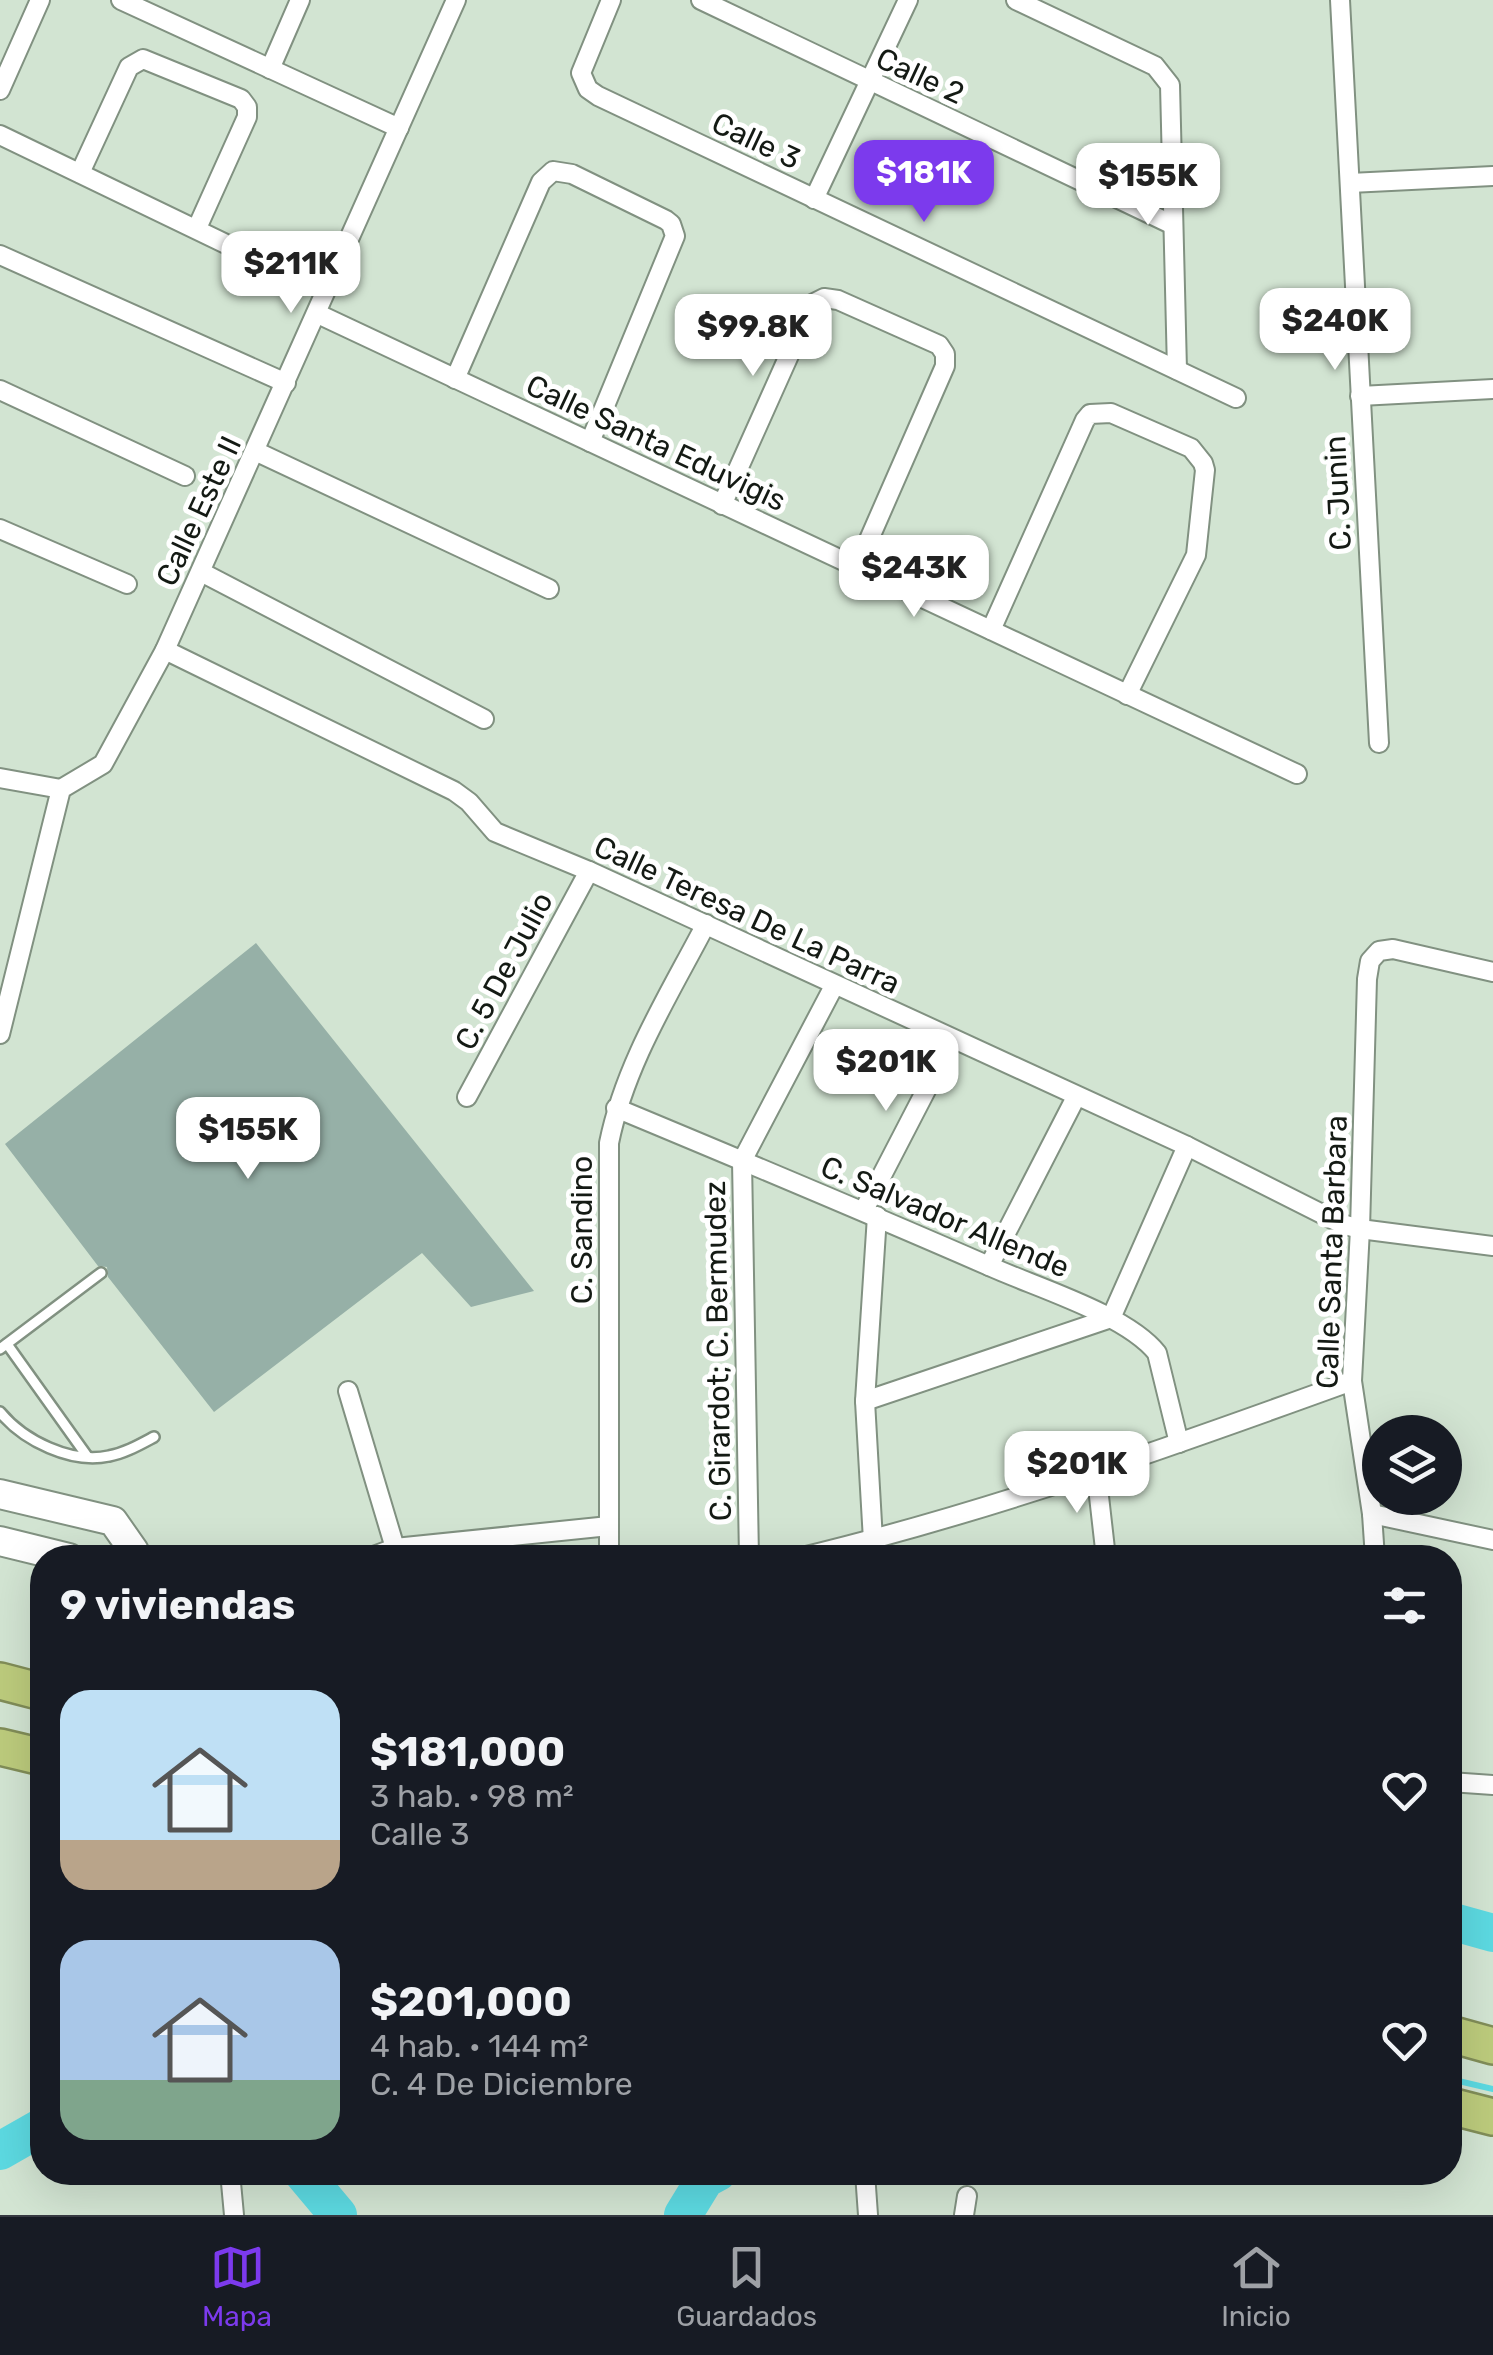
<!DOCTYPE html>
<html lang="es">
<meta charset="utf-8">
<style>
body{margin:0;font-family:Rubik,sans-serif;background:#242831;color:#f1f3f6;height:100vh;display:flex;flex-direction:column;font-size:38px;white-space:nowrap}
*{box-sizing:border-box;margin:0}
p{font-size:32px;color:#9ea1a6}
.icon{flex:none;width:55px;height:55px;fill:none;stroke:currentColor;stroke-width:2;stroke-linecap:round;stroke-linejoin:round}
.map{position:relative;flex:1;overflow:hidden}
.drawer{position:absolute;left:30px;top:1545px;width:1432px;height:640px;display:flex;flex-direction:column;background:#171b24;border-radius:40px;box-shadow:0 10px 40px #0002}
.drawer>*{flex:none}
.fabs{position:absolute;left:1362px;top:1415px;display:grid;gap:20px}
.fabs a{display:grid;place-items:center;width:100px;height:100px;border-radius:50%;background:#171b24;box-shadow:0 10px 40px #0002;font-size:50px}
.price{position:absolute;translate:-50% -85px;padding:0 22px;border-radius:20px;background:#fff;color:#222;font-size:32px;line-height:65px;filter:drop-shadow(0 2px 5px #0008)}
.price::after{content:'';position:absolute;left:50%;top:60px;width:30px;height:22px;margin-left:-15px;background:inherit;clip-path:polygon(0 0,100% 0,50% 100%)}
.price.on{background:#7c3aed;color:#fff}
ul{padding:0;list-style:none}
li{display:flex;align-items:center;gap:30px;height:250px;padding:0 30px}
li span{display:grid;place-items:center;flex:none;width:280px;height:200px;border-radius:30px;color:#555}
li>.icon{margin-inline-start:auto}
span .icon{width:120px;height:120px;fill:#fffc;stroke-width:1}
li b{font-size:42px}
h2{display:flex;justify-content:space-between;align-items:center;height:120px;padding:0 30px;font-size:42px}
.tabs{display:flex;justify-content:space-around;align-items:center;height:140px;border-top:2px solid #363941;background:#171b24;font-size:28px;color:#9ea1a6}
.tabs a{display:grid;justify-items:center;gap:5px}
.tabs .on{color:#7c3aed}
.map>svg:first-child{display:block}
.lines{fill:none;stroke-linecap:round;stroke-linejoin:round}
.stream{stroke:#5cd9e1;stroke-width:6}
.river{stroke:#5cd9e1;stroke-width:38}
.building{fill:#96b0a7}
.lane-casing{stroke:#819181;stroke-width:14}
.street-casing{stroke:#819181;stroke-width:22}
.secondary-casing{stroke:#819181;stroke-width:32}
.highway-casing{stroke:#818d58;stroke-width:40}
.lane{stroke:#fff;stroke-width:9}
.street{stroke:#fff;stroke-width:18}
.secondary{stroke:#fff;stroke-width:28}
.highway{stroke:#bccb7c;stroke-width:35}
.labels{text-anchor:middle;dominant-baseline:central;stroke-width:10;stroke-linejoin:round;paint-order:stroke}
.street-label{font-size:30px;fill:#141a14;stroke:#fff}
</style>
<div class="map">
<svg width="1493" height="2215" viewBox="0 0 1493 2215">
<rect width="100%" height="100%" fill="#d2e4d2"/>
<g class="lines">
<path class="stream" d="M1450,2079L1493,2089"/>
<g class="river">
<path d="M1450,1921L1493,1933"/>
<path d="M0,2151L42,2127"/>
<path d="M302,2172L338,2215"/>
<path d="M683,2215L705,2179L718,2172"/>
</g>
</g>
<path class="building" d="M256,943L534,1291L471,1307L422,1253L214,1412L108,1277L107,1267L98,1266L5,1144Z"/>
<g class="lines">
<defs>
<g id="lane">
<path d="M7,1344L87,1456"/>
<path d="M0,1349L101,1273"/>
<path d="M0,1412C24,1441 71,1464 109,1456C125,1453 139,1445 154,1437"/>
</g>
<g id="street">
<path d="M121,0L399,128"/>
<path d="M611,0L581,73L588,89L598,96L1236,398"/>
<path d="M701,0L1171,224"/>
<path d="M1016,0L1155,66L1170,85L1177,370"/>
<path d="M1340,0L1379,743"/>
<path d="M270,69L300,0"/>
<path d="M0,90L40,0"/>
<path d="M0,135L280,270"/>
<path d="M80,173L129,67L143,59L241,99L247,107V117L197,228"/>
<path d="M1350,183L1493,176"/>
<path d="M814,199L908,0"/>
<path d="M0,255L286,383"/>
<path d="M318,314L1297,774"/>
<path d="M455,379L541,182L553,171L572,174L666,220L671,224L675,236L590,442"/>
<path d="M0,390L185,476"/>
<path d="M1360,396L1493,389"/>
<path d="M257,452L549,589"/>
<path d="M722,505L812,304L824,298L838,300L939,345L945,354V366L857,567"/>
<path d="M0,529L127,584"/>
<path d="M201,572L484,719"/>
<path d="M991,630L1085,420L1090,414L1111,413L1191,448L1203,463L1205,470L1196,555L1127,695"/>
<path d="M165,650L454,791L469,802L495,832L589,871L1187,1146L1342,1224L1360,1229L1493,1246"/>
<path d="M0,778L61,789"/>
<path d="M0,1034L61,789L103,764L165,650L456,0"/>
<path d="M467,1097L589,871"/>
<path d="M616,1108C741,1160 865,1212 989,1266C1035,1287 1126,1314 1157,1353L1179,1443"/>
<path d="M864,1210L952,1040"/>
<path d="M989,1266L1076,1097"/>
<path d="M1111,1318L1187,1146"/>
<path d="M348,1391L395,1548"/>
<path d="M865,1401L1111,1318"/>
<path d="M1096,1470L1106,1558"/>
<path d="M1372,1514L1493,1540"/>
<path d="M368,1558L395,1548L609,1526"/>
<path d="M609,1558V1143C625,1064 669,995 706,924"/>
<path d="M749,1558L742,1161L834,986"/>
<path d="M798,1558C986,1513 1170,1447 1352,1381"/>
<path d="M874,1558L865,1401L877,1216"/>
<path d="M1375,1558L1372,1514L1352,1381L1360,1229L1367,979L1370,961L1379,951L1393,949L1493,972"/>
<path d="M1450,1782L1493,1785"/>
<path d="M230,2172L234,2215"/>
<path d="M865,2173L868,2215"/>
<path d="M964,2215L967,2196"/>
</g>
<g id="secondary">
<path d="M0,1494L113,1521L134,1551L125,1558"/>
<path d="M0,1541L69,1558"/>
</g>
<g id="highway">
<path d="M0,1681L42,1692"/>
<path d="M0,1747L42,1757"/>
<path d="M1450,2034L1493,2046"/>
<path d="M1450,2106L1493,2117"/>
</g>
</defs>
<use href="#lane" class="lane-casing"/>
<use href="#street" class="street-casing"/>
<use href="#secondary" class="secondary-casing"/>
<use href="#highway" class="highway-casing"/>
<use href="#lane" class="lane"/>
<use href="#street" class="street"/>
<use href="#secondary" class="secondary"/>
<use href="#highway" class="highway"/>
</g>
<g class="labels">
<g class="street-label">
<text transform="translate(920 76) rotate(25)">Calle 2</text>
<text transform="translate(756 141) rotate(25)">Calle 3</text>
<text transform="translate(656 443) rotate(25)">Calle Santa Eduvigis</text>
<text transform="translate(1338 493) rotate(-93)">C. Junin</text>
<text transform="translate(199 511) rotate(-65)">Calle Este II</text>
<text transform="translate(747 915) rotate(25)">Calle Teresa De La Parra</text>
<text transform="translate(504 971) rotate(-62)">C. 5 De Julio</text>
<text transform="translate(945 1217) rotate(23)">C. Salvador Allende</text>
<text transform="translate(582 1230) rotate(-90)">C. Sandino</text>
<text transform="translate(1332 1252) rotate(-88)">Calle Santa Barbara</text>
<text transform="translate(718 1351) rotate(-91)">C. Girardot; C. Bermudez</text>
</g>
</g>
</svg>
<div class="fabs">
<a><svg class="icon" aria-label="layers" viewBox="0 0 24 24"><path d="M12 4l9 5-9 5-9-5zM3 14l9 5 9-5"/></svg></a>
</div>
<b class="price on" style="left:924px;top:225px">$181K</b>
<b class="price" style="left:1148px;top:228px">$155K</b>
<b class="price" style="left:291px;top:316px">$211K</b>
<b class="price" style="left:1335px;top:373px">$240K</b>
<b class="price" style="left:753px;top:379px">$99.8K</b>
<b class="price" style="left:914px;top:620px">$243K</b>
<b class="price" style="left:886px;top:1114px">$201K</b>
<b class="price" style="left:248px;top:1182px">$155K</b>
<b class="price" style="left:1077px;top:1516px">$201K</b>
<section class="drawer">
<h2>9 viviendas<svg class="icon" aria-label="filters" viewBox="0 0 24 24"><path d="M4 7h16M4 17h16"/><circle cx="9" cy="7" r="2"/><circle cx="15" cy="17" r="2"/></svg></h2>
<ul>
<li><span style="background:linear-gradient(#bfe0f5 75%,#b9a48a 0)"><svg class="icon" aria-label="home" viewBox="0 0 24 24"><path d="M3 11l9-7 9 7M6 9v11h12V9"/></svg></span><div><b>$181,000</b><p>3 hab. · 98 m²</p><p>Calle 3</p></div><svg class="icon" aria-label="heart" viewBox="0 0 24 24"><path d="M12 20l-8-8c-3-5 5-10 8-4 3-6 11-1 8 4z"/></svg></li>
<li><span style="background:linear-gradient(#a9c7e8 70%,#7fa58c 0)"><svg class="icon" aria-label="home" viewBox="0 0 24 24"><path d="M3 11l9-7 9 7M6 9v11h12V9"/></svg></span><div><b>$201,000</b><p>4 hab. · 144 m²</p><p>C. 4 De Diciembre</p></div><svg class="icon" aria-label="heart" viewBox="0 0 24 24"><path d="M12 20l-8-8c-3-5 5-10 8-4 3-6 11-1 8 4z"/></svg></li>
</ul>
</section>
</div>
<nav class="tabs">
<a class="on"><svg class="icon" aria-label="map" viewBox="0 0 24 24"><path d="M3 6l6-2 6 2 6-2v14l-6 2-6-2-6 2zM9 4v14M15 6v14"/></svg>Mapa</a>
<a><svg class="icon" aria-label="saved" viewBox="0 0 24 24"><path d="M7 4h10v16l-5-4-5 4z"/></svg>Guardados</a>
<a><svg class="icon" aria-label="home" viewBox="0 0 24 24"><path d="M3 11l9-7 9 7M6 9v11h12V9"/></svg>Inicio</a>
</nav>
